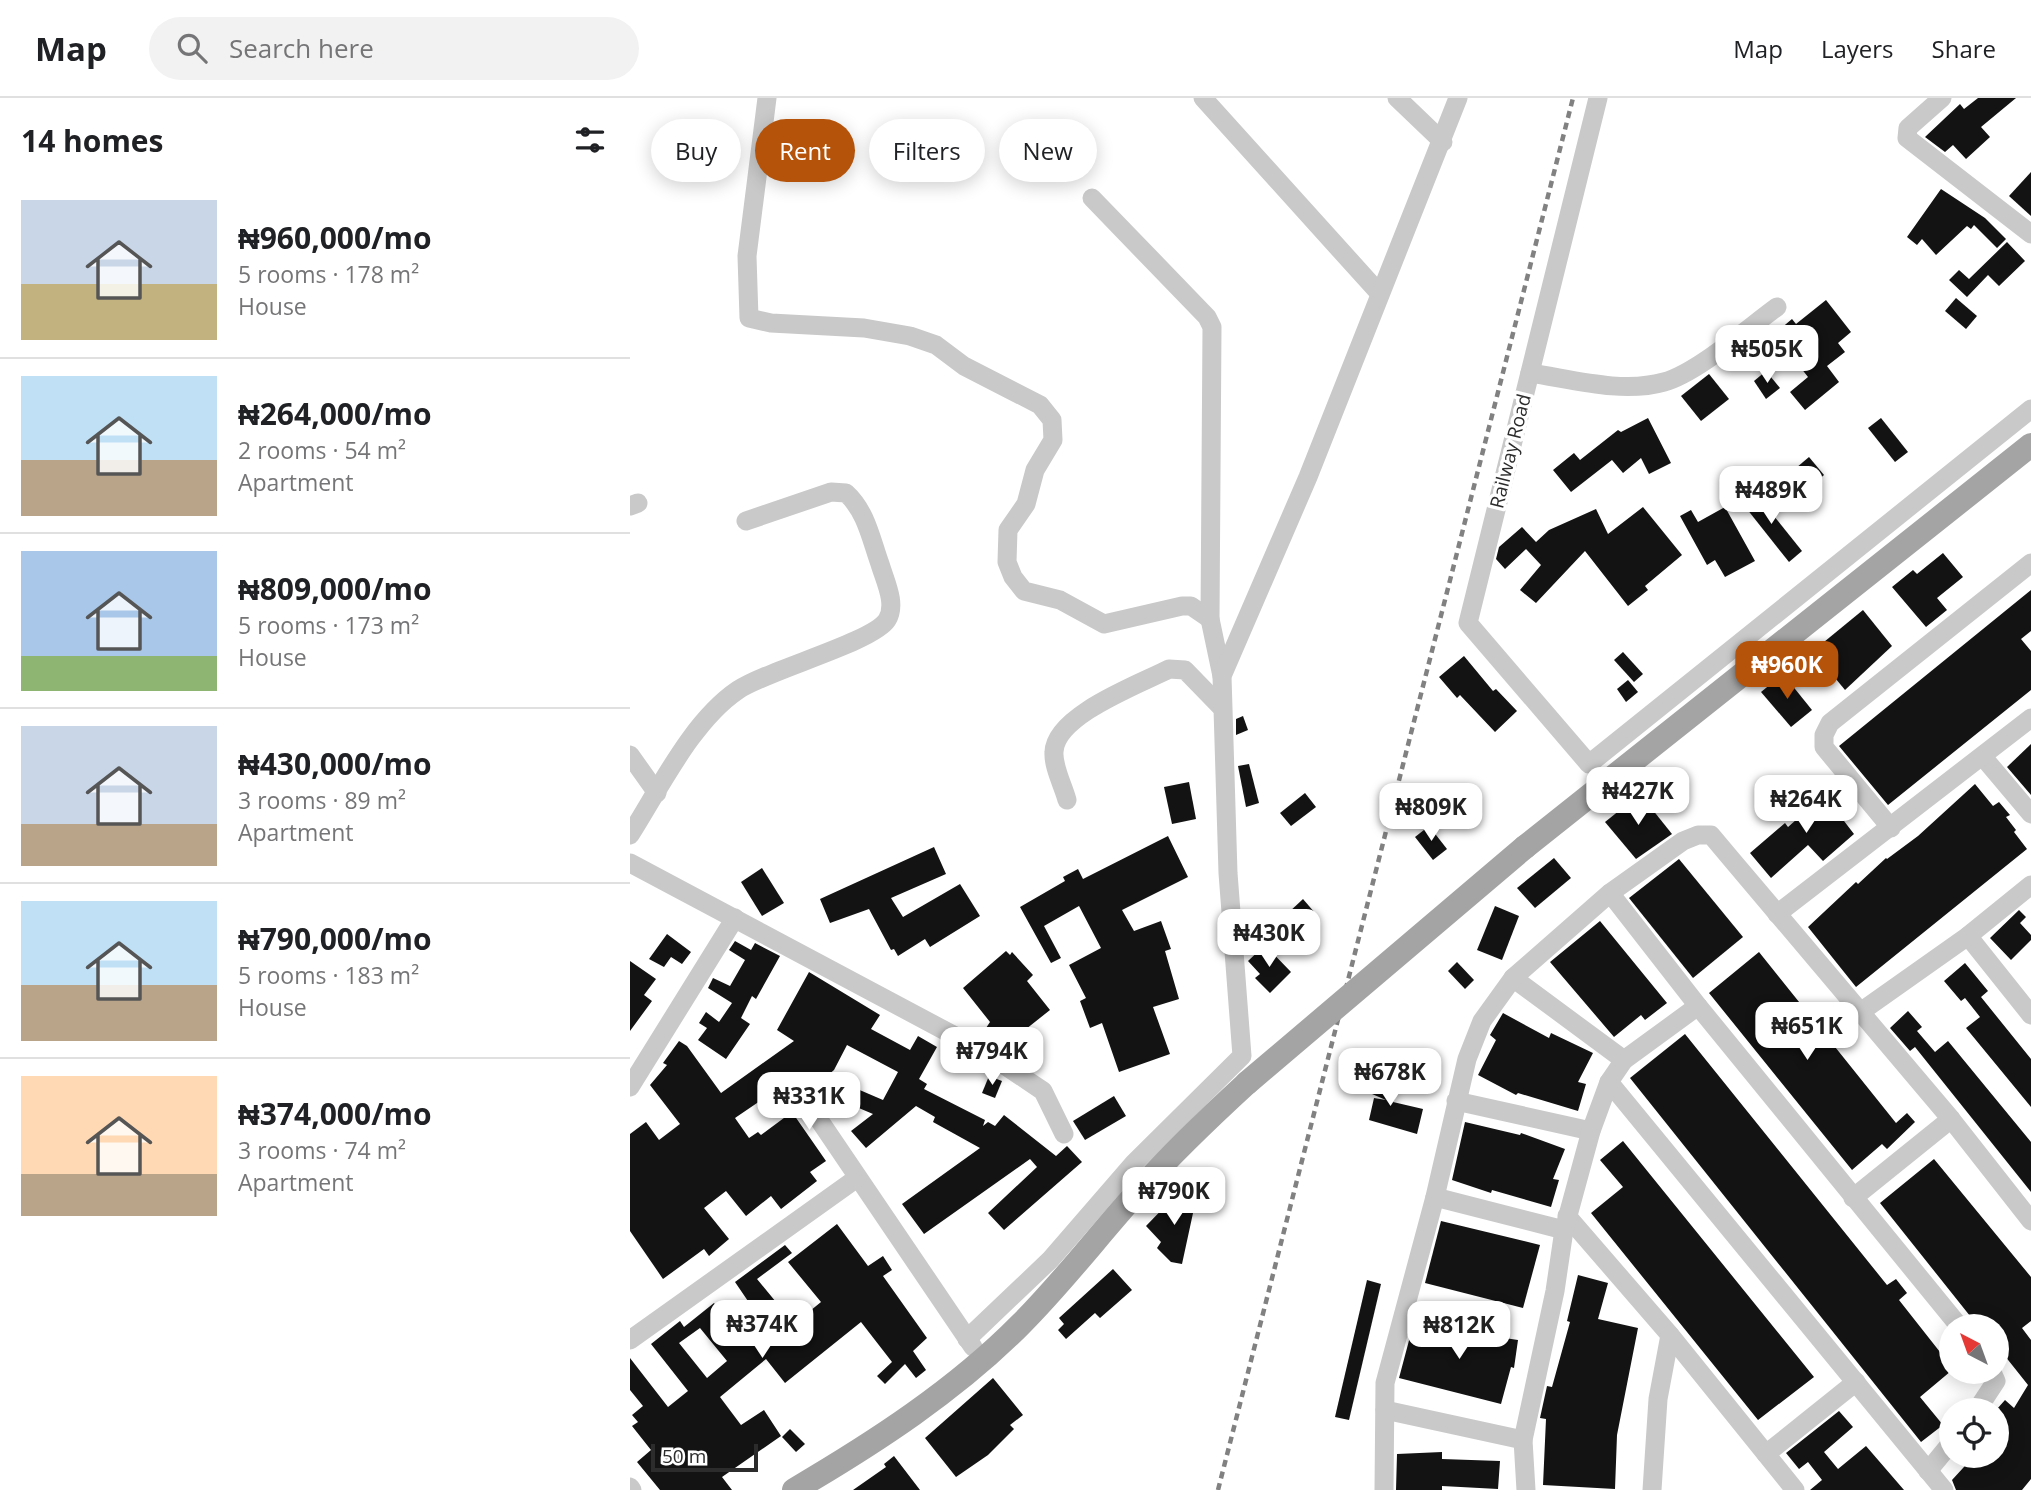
<!DOCTYPE html>
<meta charset="utf-8">
<style>
body{margin:0;font-family:"Open Sans",sans-serif;background:#f2f2f2;color:#202124;height:100vh;display:flex;flex-direction:column;font-size:26px;white-space:nowrap}
*{box-sizing:border-box;margin:0}
p{font-size:23px;color:#757577}
.icon{flex:none;width:38px;height:38px;fill:none;stroke:currentColor;stroke-width:2;stroke-linecap:round;stroke-linejoin:round}
.map{position:relative;flex:1;overflow:hidden}
.panel{display:flex;flex-direction:column;background:#fff;width:630px}
.panel>*{flex:none}
.hud{position:absolute;left:21px;top:21px;width:665px;height:63px;display:flex;gap:14px}
.needle{width:46px;rotate:319deg}
.tools{position:absolute;left:1309px;top:1216px;display:grid;gap:14px}
.tools a{display:grid;place-items:center;width:70px;height:70px;border-radius:50%;background:#fff;box-shadow:0 4px 18px #0003;font-size:35px}
.scale{position:absolute;left:21px;bottom:18px;width:107px;box-sizing:border-box;padding-left:7px;border:4px solid #2c2c2c;border-top:0;font-size:19px;line-height:24px;white-space:nowrap;color:#2c2c2c;-webkit-text-stroke:5px #fff;paint-order:stroke}
.price{position:absolute;translate:-50% -60px;padding:0 16px;border-radius:14px;background:#fff;color:#222;font-size:23px;line-height:46px;filter:drop-shadow(0 2px 4px #0008)}
.price::after{content:'';position:absolute;left:50%;top:42px;width:21px;height:16px;margin-left:-10px;background:inherit;clip-path:polygon(0 0,100% 0,50% 100%)}
.price.active{background:#b45309;color:#fff}
ul{padding:0;list-style:none}
li{display:flex;align-items:center;gap:21px;height:175px;padding:0 21px}
li+li{border-top:2px solid #e0e0e0}
li span{display:grid;place-items:center;flex:none;width:196px;height:140px;border-radius:0px;color:#555}
li>.icon{margin-inline-start:auto}
span .icon{width:84px;height:84px;fill:#fffc;stroke-width:1}
li b{font-size:30px}
h2{display:flex;justify-content:space-between;align-items:center;height:84px;padding:0 21px;font-size:30px}
.chip{padding:0 24px;border-radius:32px;background:#fff;box-shadow:0 4px 18px #0003;font-size:24px;line-height:63px}
.chip.active{background:#b45309;color:#fff}
header{display:flex;align-items:center;gap:42px;box-sizing:border-box;height:98px;padding:0 35px;background:#fff;border-bottom:2px solid #e0e0e0}
header strong{font-size:33px}
nav{display:flex;gap:38px;margin-inline-start:auto;font-size:24px}
.search{width:490px;height:63px;background:#f2f2f2;display:flex;align-items:center;gap:18px;box-sizing:border-box;padding:0 24px;border-radius:38px;color:#757577;font-size:26px}
main{display:flex;flex:1;min-height:0}
.map>svg:first-child{display:block}
.building{fill:#131313;fill-rule:evenodd}
.lines{fill:none;stroke-linecap:round;stroke-linejoin:round}
.minor{stroke:#c9c9c9;stroke-width:19}
.major{stroke:#a4a4a4;stroke-width:24}
.rail{stroke:#818181;stroke-width:4.5;stroke-dasharray:7 5;stroke-linecap:butt}
.major-bridge{stroke:#a4a4a4;stroke-width:24}
.labels{text-anchor:middle;dominant-baseline:central;stroke-width:7;stroke-linejoin:round;paint-order:stroke}
.street-label{font-size:19px;fill:#2c2c2c;stroke:#fff}
</style>
<header>
<strong>Map</strong>
<div class="search"><svg class="icon" aria-label="search" viewBox="0 0 24 24"><circle cx="10" cy="10" r="6"/><path d="M15 15l6 6"/></svg>Search here</div>
<nav><a>Map</a><a>Layers</a><a>Share</a></nav>
</header>
<main>
<section class="panel">
<h2>14 homes<svg class="icon" aria-label="filters" viewBox="0 0 24 24"><path d="M4 7h16M4 17h16"/><circle cx="9" cy="7" r="2"/><circle cx="15" cy="17" r="2"/></svg></h2>
<ul>
<li><span style="background:linear-gradient(#c9d6e8 60%,#c2b280 0)"><svg class="icon" aria-label="home" viewBox="0 0 24 24"><path d="M3 11l9-7 9 7M6 9v11h12V9"/></svg></span><div><b>₦960,000/mo</b><p>5 rooms · 178 m²</p><p>House</p></div></li>
<li><span style="background:linear-gradient(#bfe0f5 60%,#b9a48a 0)"><svg class="icon" aria-label="home" viewBox="0 0 24 24"><path d="M3 11l9-7 9 7M6 9v11h12V9"/></svg></span><div><b>₦264,000/mo</b><p>2 rooms · 54 m²</p><p>Apartment</p></div></li>
<li><span style="background:linear-gradient(#a9c7e8 75%,#8fb573 0)"><svg class="icon" aria-label="home" viewBox="0 0 24 24"><path d="M3 11l9-7 9 7M6 9v11h12V9"/></svg></span><div><b>₦809,000/mo</b><p>5 rooms · 173 m²</p><p>House</p></div></li>
<li><span style="background:linear-gradient(#c9d6e8 70%,#b9a48a 0)"><svg class="icon" aria-label="home" viewBox="0 0 24 24"><path d="M3 11l9-7 9 7M6 9v11h12V9"/></svg></span><div><b>₦430,000/mo</b><p>3 rooms · 89 m²</p><p>Apartment</p></div></li>
<li><span style="background:linear-gradient(#bfe0f5 60%,#b9a48a 0)"><svg class="icon" aria-label="home" viewBox="0 0 24 24"><path d="M3 11l9-7 9 7M6 9v11h12V9"/></svg></span><div><b>₦790,000/mo</b><p>5 rooms · 183 m²</p><p>House</p></div></li>
<li><span style="background:linear-gradient(#ffd9b3 70%,#b9a48a 0)"><svg class="icon" aria-label="home" viewBox="0 0 24 24"><path d="M3 11l9-7 9 7M6 9v11h12V9"/></svg></span><div><b>₦374,000/mo</b><p>3 rooms · 74 m²</p><p>Apartment</p></div></li>
</ul>
</section>
<div class="map">
<svg width="1401" height="1392" viewBox="0 0 1401 1392">
<rect width="100%" height="100%" fill="#fff"/>
<g class="building">
<path d="M1348,0H1386L1351,29L1360,39L1336,61L1323,47L1315,54L1295,39L1330,6L1334,11Z"/>
<path d="M1401,74V118L1379,98Z"/>
<path d="M1311,91L1355,120L1376,141L1367,150L1344,127L1341,131L1337,128L1306,157L1292,141L1287,147L1277,139Z"/>
<path d="M1377,144L1395,163L1369,188L1358,177L1337,199L1319,182L1329,172L1339,181Z"/>
<path d="M1326,200L1347,218L1336,231L1315,213Z"/>
<path d="M1196,202L1221,234L1208,245L1215,254L1197,268L1209,284L1175,312L1160,294L1178,279L1144,236L1162,221L1166,226Z"/>
<path d="M1136,273L1150,290L1136,301L1124,283Z"/>
<path d="M1079,276L1099,301L1071,323L1051,298Z"/>
<path d="M1018,320L1041,365L1019,376L1011,360L993,375L982,362L941,394L923,372L944,355L950,362L988,332L991,334Z"/>
<path d="M1251,320L1278,354L1265,364L1238,330Z"/>
<path d="M1179,359L1194,377L1181,388L1166,370Z"/>
<path d="M1124,393L1172,453L1159,464L1109,401Z"/>
<path d="M1013,409L1052,457L1015,488L1018,492L998,508L955,453L906,505L890,492L911,467L896,451L875,471L866,461L869,449L892,429L906,444L919,432L966,411L978,436Z"/>
<path d="M1095,409L1125,463L1095,479L1085,462L1077,467L1050,418L1061,412L1068,424Z"/>
<path d="M1313,455L1333,479L1307,500L1317,512L1296,529L1262,489L1283,472L1287,476Z"/>
<path d="M1401,492V533L1391,541L1401,553V592L1258,707L1209,648Z"/>
<path d="M1233,512L1262,548L1215,592L1183,553Z"/>
<path d="M993,554L1013,576L1004,584L984,562Z"/>
<path d="M834,558L863,593L866,591L887,613L865,634L830,597L827,600L809,579Z"/>
<path d="M1153,576L1182,612L1161,629L1131,594Z"/>
<path d="M998,582L1008,594L996,604L987,591Z"/>
<path d="M613,618L618,632L606,637V621Z"/>
<path d="M1401,646V697L1377,669Z"/>
<path d="M619,666L629,705L616,709L608,668Z"/>
<path d="M559,684L566,721L542,726L534,689Z"/>
<path d="M1345,686L1363,708L1369,704L1380,717L1376,719L1386,732L1384,734L1397,751L1226,889L1178,829L1226,784L1228,786L1256,760L1257,761L1288,738Z"/>
<path d="M1200,692L1221,716L1214,723L1224,736L1193,763L1178,747L1141,780L1120,755L1155,725L1158,729Z"/>
<path d="M675,695L686,709L661,728L650,715Z"/>
<path d="M1010,696L1042,736L1006,761L975,724Z"/>
<path d="M799,728L817,751L803,762L785,739Z"/>
<path d="M538,738L558,779L492,812L504,833L531,823L541,851L535,853L549,901L523,909L540,956L489,974L472,925L460,930L450,903L456,900L439,867L471,850L449,808L414,828L431,860L421,865L390,809L435,783L433,779L448,771L453,781Z"/>
<path d="M304,749L316,776L261,800L273,819L330,786L350,818L300,849L295,841L268,858L264,851L261,852L239,811L200,825L190,801Z"/>
<path d="M924,760L941,780L905,810L887,790Z"/>
<path d="M1049,761L1113,839L1063,880L999,800Z"/>
<path d="M132,770L154,805L132,818L111,784Z"/>
<path d="M673,801L685,815L669,830L657,816Z"/>
<path d="M865,808L889,818L872,862L847,852Z"/>
<path d="M1389,812L1396,819L1390,825L1401,837V842L1381,862L1360,840Z"/>
<path d="M970,823L1037,905L1015,922L1011,917L984,939L920,864Z"/>
<path d="M37,836L61,854L52,866L41,859L34,869L19,861Z"/>
<path d="M105,843L121,852L125,845L150,858L126,901L122,898L111,920L120,926L96,961L68,942L77,930L69,925L76,914L89,924L102,905L78,890L83,880L100,888L115,862L99,852Z"/>
<path d="M635,847L661,874L640,895L625,880L630,876L618,863Z"/>
<path d="M376,853L380,857L382,854L403,877L397,883L420,912L386,939L382,933L376,943L356,930L360,924L333,890Z"/>
<path d="M1129,854L1266,1025L1277,1015L1285,1024L1257,1051L1252,1046L1222,1072L1079,895Z"/>
<path d="M0,863L26,881L14,897L22,903L0,933Z"/>
<path d="M827,864L844,882L835,891L818,873Z"/>
<path d="M1335,865L1358,893L1351,899L1401,961V1009L1336,930L1350,919L1335,900L1331,903L1314,883Z"/>
<path d="M179,874L250,917L241,931L280,952L288,938L307,949L289,981L297,986L294,991L355,1022L353,1028L358,1024L365,1028L374,1017L426,1058L437,1048L452,1064L374,1132L358,1115L407,1069L400,1061L294,1136L272,1106L350,1050L303,1024L305,1019L286,1008L236,1050L221,1033L243,1016L198,997L195,1005L171,975L105,1020L119,1040L128,1034L131,1037L162,1014L196,1063L180,1074L187,1083L151,1111L141,1098L116,1118L96,1093L74,1110L99,1141L79,1158L74,1151L33,1181L0,1133V1036L16,1024L29,1042L50,1026L20,987L37,967L33,965L49,943L57,948L91,995L164,943L147,932ZM217,947L268,974L253,1002L197,978L204,972Z"/>
<path d="M1278,913L1292,929L1287,933L1305,954L1318,943L1401,1044V1094L1285,949L1280,953L1260,930Z"/>
<path d="M873,915L919,940L921,935L963,955L948,984L956,986L948,1013L888,995L886,997L848,977L866,942L860,937Z"/>
<path d="M1055,936L1257,1187L1266,1181L1277,1195L1269,1202L1321,1268V1273L1290,1299L1313,1327L1291,1344L1000,980Z"/>
<path d="M754,952L775,959L766,983L745,975Z"/>
<path d="M359,978L372,983L365,1000L352,995Z"/>
<path d="M726,978L767,996L763,1004L793,1011L787,1036L739,1022L744,1000L756,1002L721,987Z"/>
<path d="M484,998L496,1018L455,1042L443,1023Z"/>
<path d="M835,1024L890,1037L891,1035L935,1051L923,1081L929,1082L921,1109L862,1092L861,1095L822,1082Z"/>
<path d="M993,1043L1184,1279L1128,1322L961,1115L993,1089L970,1062Z"/>
<path d="M1304,1061L1401,1179V1223L1392,1230L1401,1242V1381L1392,1392H1326L1322,1382L1344,1358H1367V1311L1375,1302L1384,1310L1398,1287L1367,1248V1228H1348L1250,1105Z"/>
<path d="M557,1090L568,1092L552,1166L541,1164L527,1150L531,1144L516,1128L543,1100L553,1110Z"/>
<path d="M811,1123L910,1147L893,1210L795,1185Z"/>
<path d="M207,1126L238,1168L253,1158L262,1172L253,1178L297,1240L283,1253L296,1272L286,1280L275,1266L255,1286L247,1278L262,1264L231,1224L155,1285L136,1261L90,1299L111,1327L134,1312L151,1338L92,1379L102,1392H30L7,1364L21,1352L2,1328L8,1324L2,1317L13,1308L0,1292V1260L38,1309L58,1293L21,1246L50,1223L54,1229L84,1205L100,1226L122,1209L105,1184L155,1147L162,1155L127,1181L164,1226L191,1204L158,1164ZM70,1230L97,1263L77,1280L49,1245Z"/>
<path d="M483,1171L502,1192L470,1220L465,1215L436,1241L428,1232L434,1226L429,1220Z"/>
<path d="M948,1177L978,1185L968,1221L1008,1230L987,1337L985,1391L913,1387L916,1321L910,1320L917,1288L922,1289L940,1224L937,1223Z"/>
<path d="M737,1182L751,1186L719,1322L705,1319Z"/>
<path d="M785,1220L828,1233L888,1242L884,1270L881,1269L871,1306L769,1280Z"/>
<path d="M363,1280L393,1317L380,1327L384,1331L358,1357L326,1379L295,1340Z"/>
<path d="M1209,1313L1223,1329L1194,1354L1208,1371L1236,1348L1274,1392H1180L1192,1382L1178,1364L1169,1371L1156,1355Z"/>
<path d="M160,1331L175,1346L166,1354L152,1339Z"/>
<path d="M812,1354V1361L870,1363L868,1391L812,1388V1392H766L767,1356Z"/>
<path d="M264,1358L290,1392H223L256,1369L254,1366Z"/>
</g>
<g class="lines">
<g class="minor">
<path d="M137,0L117,158L119,220L141,225L234,230L280,238L306,247L334,268L410,307L422,322L423,342L405,372L396,406L378,432L377,464L383,479L394,493L430,502L474,526L552,508H561L580,521"/>
<path d="M573,0L750,196"/>
<path d="M767,0L813,44"/>
<path d="M968,0L838,525L959,666L1401,311"/>
<path d="M1312,0L1278,30L1277,40L1401,136"/>
<path d="M462,100L577,219L582,229L580,521L592,578"/>
<path d="M900,275C941,281 992,296 1034,284C1067,275 1118,230 1147,209"/>
<path d="M0,408L8,405"/>
<path d="M0,657L27,695"/>
<path d="M1353,659L1401,716"/>
<path d="M437,702C433,687 423,669 424,654C425,617 510,586 539,571L555,572L590,608"/>
<path d="M1261,730L1194,649V637L1200,625L1401,465"/>
<path d="M0,737C30,690 62,623 108,592C138,572 243,544 257,522C267,506 255,483 250,466C241,441 236,413 216,395L201,394L116,423"/>
<path d="M0,765L355,954L413,993L434,1036"/>
<path d="M980,795L1068,908L1329,1228"/>
<path d="M1147,816L1401,620"/>
<path d="M1338,838L1401,917"/>
<path d="M883,880L994,962"/>
<path d="M1229,915L1338,838L1401,787"/>
<path d="M979,984L1314,1392"/>
<path d="M0,989L105,820"/>
<path d="M826,1003L961,1033"/>
<path d="M177,1004L343,1249"/>
<path d="M805,1099L934,1132"/>
<path d="M1223,1100L1321,1021"/>
<path d="M937,1118L1040,1237L1165,1392"/>
<path d="M337,1241L420,1162L504,1065L612,958L598,775L592,578L678,379L828,0"/>
<path d="M0,1242L227,1080"/>
<path d="M755,1312L893,1342"/>
<path d="M1347,1312L1366,1283L1362,1274"/>
<path d="M1136,1356L1226,1284"/>
<path d="M1298,1373L1321,1345"/>
<path d="M0,1389L2,1392"/>
<path d="M754,1392L755,1285L805,1099L837,961L852,923L883,880L980,795L1053,743L1068,737H1081L1102,762L1321,1021L1401,1123"/>
<path d="M896,1392L893,1342L925,1193L934,1132L961,1033L979,984L994,962L1068,908"/>
<path d="M1022,1392L1028,1301L1040,1237"/>
</g>
<g class="major">
<path d="M895,749L1401,347"/>
<path d="M164,1392C244,1345 326,1292 391,1226C434,1183 470,1135 511,1090C544,1053 580,1019 617,985"/>
</g>
<path class="rail" d="M588,1392L943,0"/>
<path class="major-bridge" d="M617,985L895,749"/>
</g>
<g class="labels">
<g class="street-label">
<text transform="translate(880 353) rotate(-76)">Railway Road</text>
</g>
</g>
</svg>
<div class="tools">
<a><svg class="needle" viewBox="-14 -14 28 28"><path d="M0-13l5 13h-10z" fill="#e53935"/><path d="M0 13l5-13h-10z" fill="#757577"/></svg></a>
<a><svg class="icon" aria-label="locate" viewBox="0 0 24 24"><circle cx="12" cy="12" r="6"/><path d="M12 2v4M12 18v4M2 12h4M18 12h4"/></svg></a>
</div>
<div class="scale">50 m</div>
<b class="price" style="left:1137px;top:287px">₦505K</b>
<b class="price" style="left:1141px;top:428px">₦489K</b>
<b class="price active" style="left:1157px;top:603px">₦960K</b>
<b class="price" style="left:1008px;top:729px">₦427K</b>
<b class="price" style="left:1176px;top:737px">₦264K</b>
<b class="price" style="left:801px;top:745px">₦809K</b>
<b class="price" style="left:639px;top:871px">₦430K</b>
<b class="price" style="left:1177px;top:964px">₦651K</b>
<b class="price" style="left:362px;top:989px">₦794K</b>
<b class="price" style="left:760px;top:1010px">₦678K</b>
<b class="price" style="left:179px;top:1034px">₦331K</b>
<b class="price" style="left:544px;top:1129px">₦790K</b>
<b class="price" style="left:132px;top:1262px">₦374K</b>
<b class="price" style="left:829px;top:1263px">₦812K</b>
<div class="hud">
<a class="chip">Buy</a>
<a class="chip active">Rent</a>
<a class="chip">Filters</a>
<a class="chip">New</a>
</div>
</div>
</main>
